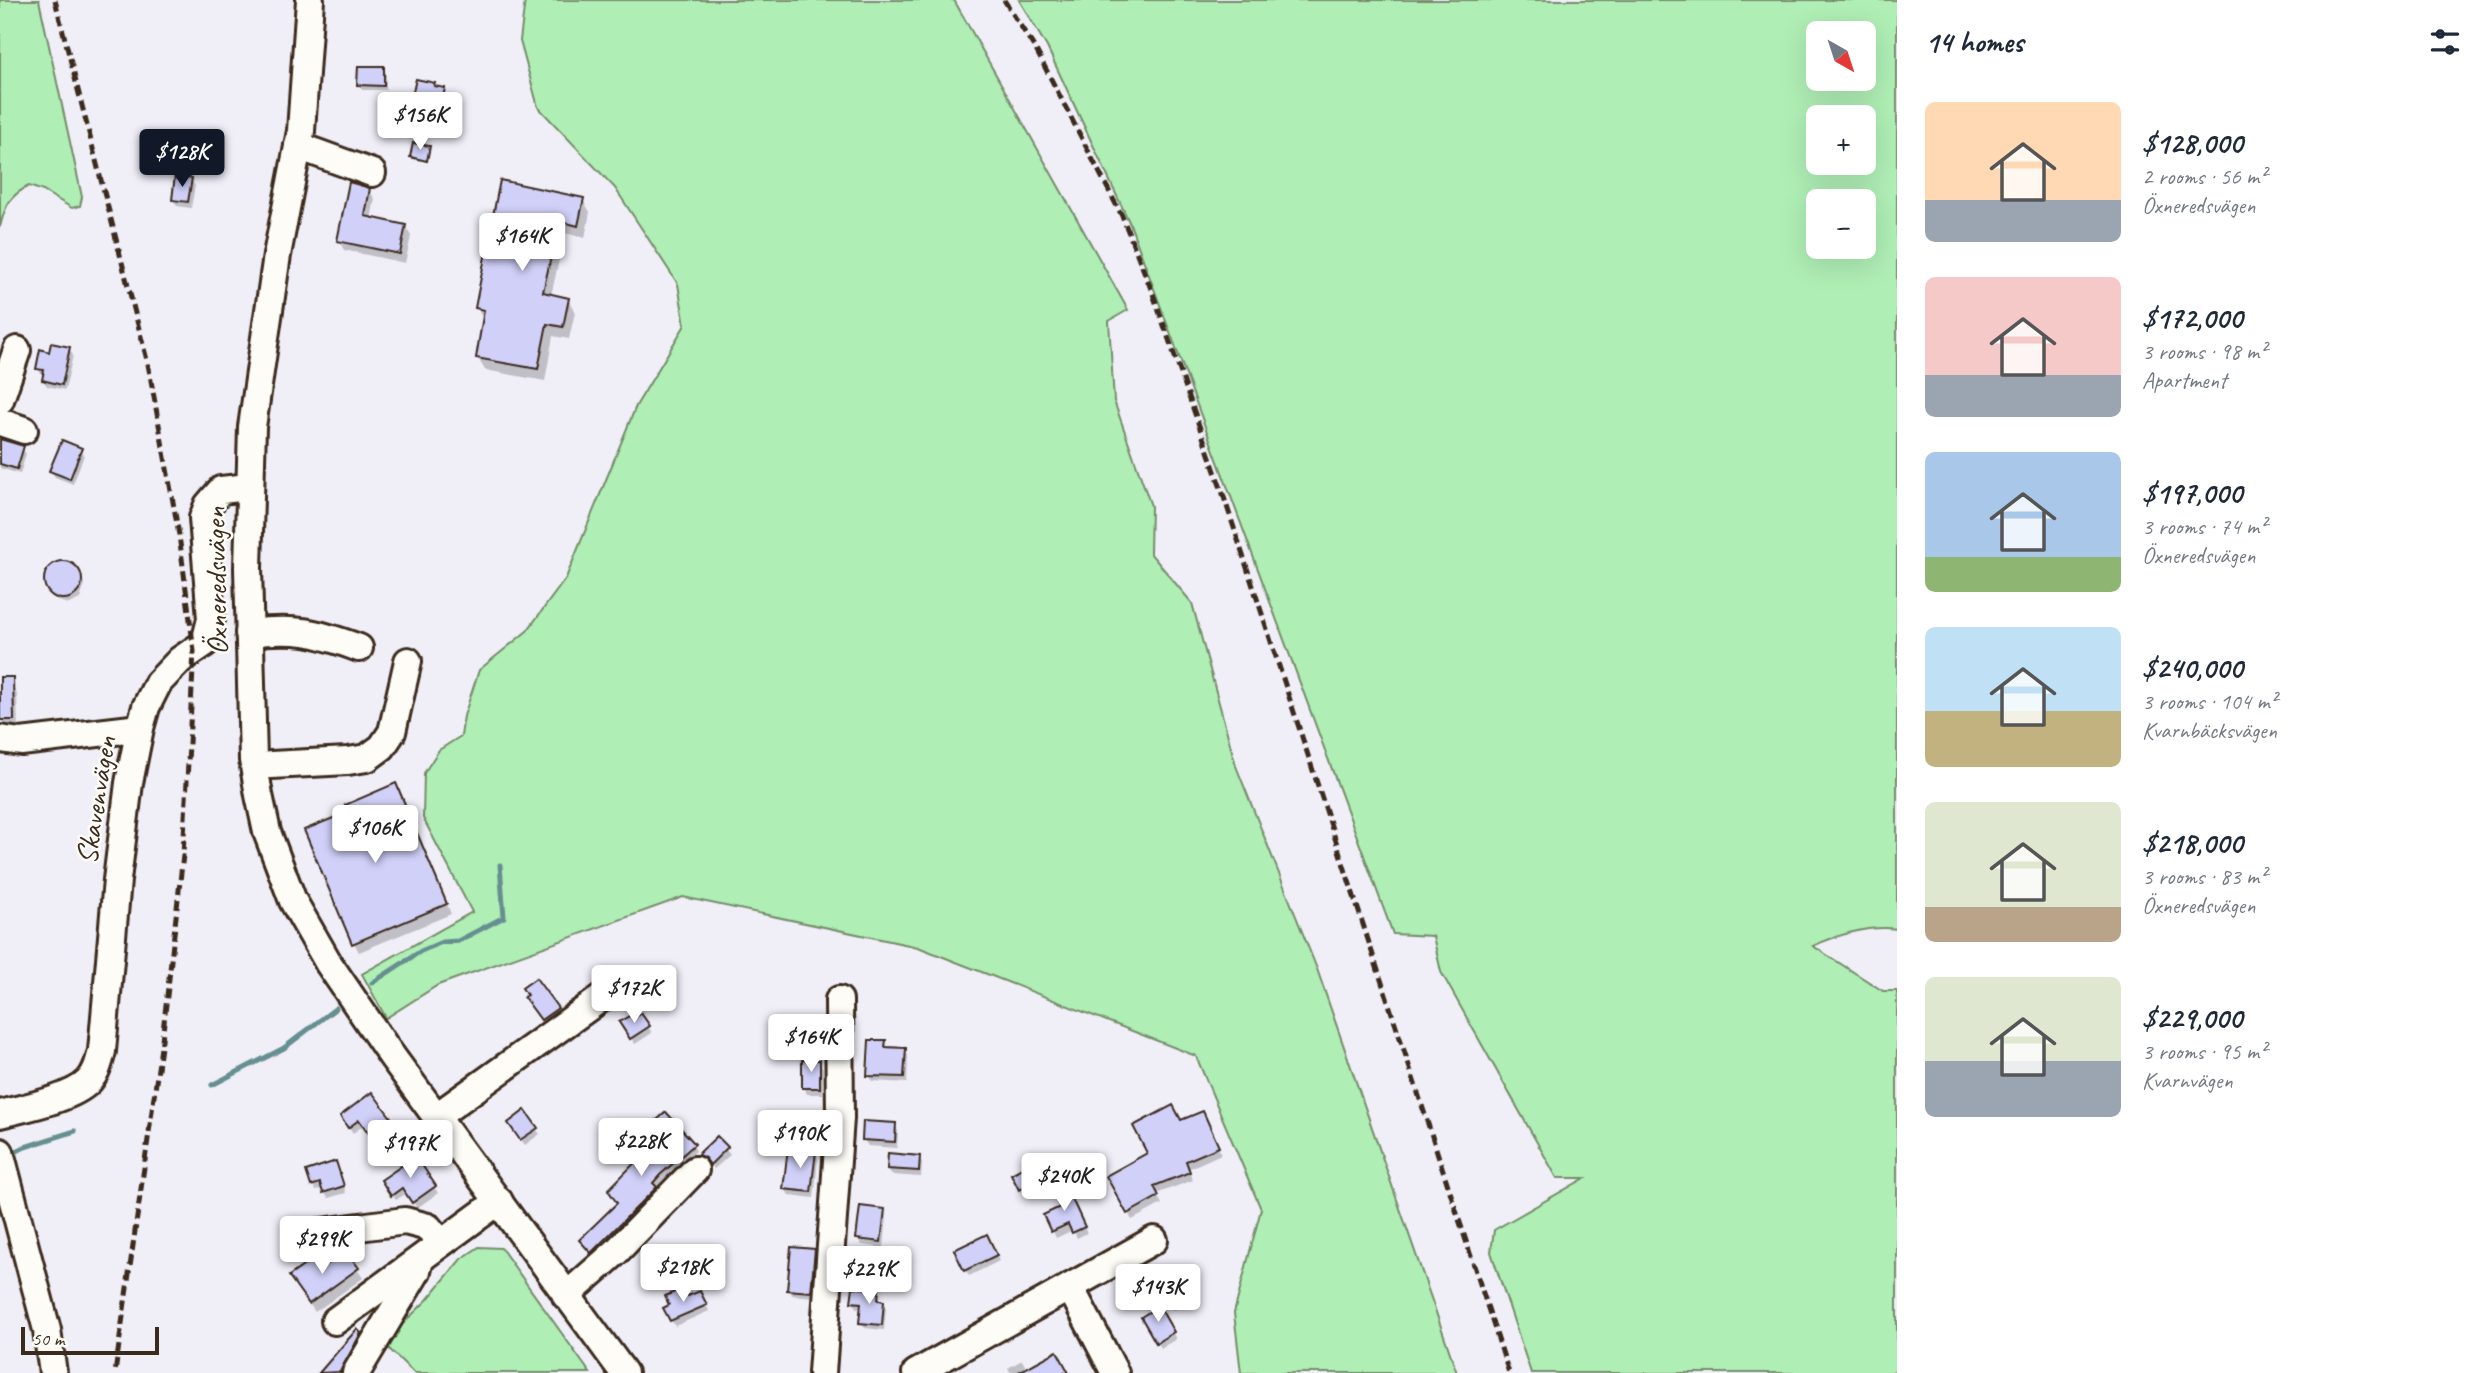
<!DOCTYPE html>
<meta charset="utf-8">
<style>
body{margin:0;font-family:Caveat,sans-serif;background:#f2f2f3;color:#1f2937;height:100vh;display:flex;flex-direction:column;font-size:26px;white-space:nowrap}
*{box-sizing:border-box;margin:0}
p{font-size:23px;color:#747a83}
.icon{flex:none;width:38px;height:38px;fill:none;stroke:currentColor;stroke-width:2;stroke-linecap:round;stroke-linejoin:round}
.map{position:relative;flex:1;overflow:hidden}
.sheet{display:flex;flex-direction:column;background:#fff;width:595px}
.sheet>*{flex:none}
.needle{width:46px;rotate:141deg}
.tools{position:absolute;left:1806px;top:21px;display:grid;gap:14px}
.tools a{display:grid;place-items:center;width:70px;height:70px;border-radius:10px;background:#fff;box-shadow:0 7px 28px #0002;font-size:35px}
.scale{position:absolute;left:21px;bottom:18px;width:138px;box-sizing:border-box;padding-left:7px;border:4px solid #3b2a1e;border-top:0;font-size:19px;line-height:24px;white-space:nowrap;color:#3b2a1e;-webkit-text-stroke:5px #fdfcf7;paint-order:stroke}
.price{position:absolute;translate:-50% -60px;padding:0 16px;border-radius:7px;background:#fff;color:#222;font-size:23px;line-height:46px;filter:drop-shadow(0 2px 4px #0008)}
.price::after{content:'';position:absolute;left:50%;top:42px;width:21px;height:16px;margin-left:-10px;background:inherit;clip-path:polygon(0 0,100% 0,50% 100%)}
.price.current{background:#111827;color:#fff}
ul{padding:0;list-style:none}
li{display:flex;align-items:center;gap:21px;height:175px;padding:0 28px}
li span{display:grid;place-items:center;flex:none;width:196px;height:140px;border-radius:10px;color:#555}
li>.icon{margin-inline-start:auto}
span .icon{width:84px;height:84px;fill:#fffc;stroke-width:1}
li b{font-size:30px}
h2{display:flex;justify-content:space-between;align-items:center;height:84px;padding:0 28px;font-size:30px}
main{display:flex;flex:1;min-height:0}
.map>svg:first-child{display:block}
.green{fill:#afeeb5;stroke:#758c6a;stroke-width:2;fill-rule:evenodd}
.shadow{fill:#0003}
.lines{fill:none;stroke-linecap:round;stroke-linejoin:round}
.stream{stroke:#668f91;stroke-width:5}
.building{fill:#d0d0f9;stroke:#3b2a1e;stroke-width:2}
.minor-casing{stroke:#3b2a1e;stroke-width:32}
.minor{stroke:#fdfcf7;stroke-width:26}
.rail{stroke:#3b2a1e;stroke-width:5;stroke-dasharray:10 5;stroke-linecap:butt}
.labels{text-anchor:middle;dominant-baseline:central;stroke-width:5;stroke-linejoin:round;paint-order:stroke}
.street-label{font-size:30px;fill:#3b2a1e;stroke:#fdfcf7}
</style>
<main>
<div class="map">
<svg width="1897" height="1373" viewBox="0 0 1897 1373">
<rect width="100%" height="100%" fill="#f0eff8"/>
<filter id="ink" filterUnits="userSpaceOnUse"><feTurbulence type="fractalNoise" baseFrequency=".0143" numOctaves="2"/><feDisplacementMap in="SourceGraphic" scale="14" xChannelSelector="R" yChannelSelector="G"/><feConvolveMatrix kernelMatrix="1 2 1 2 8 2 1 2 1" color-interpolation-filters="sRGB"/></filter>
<g filter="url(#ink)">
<g class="green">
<path d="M0,0H39L82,197L80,206L72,208L43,191L29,186C10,195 5,206 0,227Z"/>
<path d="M525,0H954L1128,310L1109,321L1114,401L1151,506L1150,553L1192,603L1236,766L1317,969L1457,1373H1241L1234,1313L1261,1209L1196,1056L918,947L683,897L438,985L386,1018L362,974L472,912L423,818L424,773L439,750L461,736L464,716L479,670L527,631L566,578L636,406L685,325L678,284L615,188L538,107L520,41Z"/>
<path d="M1019,0H1897V929C1869,925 1838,935 1813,946L1883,991H1897V1370L1890,1373H1531L1491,1252L1494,1230L1585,1178H1557L1441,972L1433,936L1393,934L1130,224L1047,47ZM1818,33H1864V79H1818ZM1818,117H1864V163H1818ZM1818,201H1864V247H1818Z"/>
<path d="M479,1247L501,1248L590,1373H414L383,1343L427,1300L461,1259Z"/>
</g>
<g class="shadow">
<path d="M383,68L386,73V90H362L359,85Z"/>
<path d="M434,85L436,88L443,90L447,96L444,111L417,106L413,99Z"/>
<path d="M429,148L427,162L413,159L412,157Z"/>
<path d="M191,180L195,186L191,208L177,206L173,199Z"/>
<path d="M502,182L583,200L590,212L585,238L565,233L551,296L568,299L575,312L569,339L553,336L545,381L485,370L477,357L484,321L477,308Z"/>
<path d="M369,190L375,199L371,219L405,226L411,236L405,263L344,250L339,241Z"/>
<path d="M69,349L73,355L65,390L47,386L43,380L44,375L41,374L38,368L51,354Z"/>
<path d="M22,448L26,454L20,474L0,468V451Z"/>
<path d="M81,449L84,455L73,484L55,477L51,471Z"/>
<path d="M60,563L75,567L85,584L80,599L69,604L58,601L47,585L46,579L50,568Z"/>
<path d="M12,685L17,694L18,729H6L0,717V686Z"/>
<path d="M400,795L451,914L359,952L354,943Z"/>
<path d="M530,1003L556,1009L560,1015L546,1025Z"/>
<path d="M641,1016L652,1033L635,1044L621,1023L633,1021Z"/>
<path d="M885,1042L889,1049L905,1050L908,1056L907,1083L872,1081L869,1075Z"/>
<path d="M819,1062L823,1068V1094H807L804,1088Z"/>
<path d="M342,1116L390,1120L394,1126L374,1140L364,1125L353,1133Z"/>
<path d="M1207,1120L1221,1154L1188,1169L1193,1180L1156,1194L1162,1204L1132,1220L1108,1177L1150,1154L1180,1123Z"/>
<path d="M895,1125L898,1131L897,1148L868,1146L864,1140Z"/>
<path d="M650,1128L693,1145L696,1151L663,1180L656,1189L659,1193L596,1257L584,1246L619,1204L659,1140Z"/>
<path d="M513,1129H536L540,1134L525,1145Z"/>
<path d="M717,1138L730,1155L714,1169L711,1164L702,1161L699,1155Z"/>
<path d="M815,1153L818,1159L814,1198L789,1195L785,1189Z"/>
<path d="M919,1157L922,1163L921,1177L892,1175L888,1169Z"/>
<path d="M416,1158L438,1193L417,1208L407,1193L396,1200L386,1187Z"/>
<path d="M1025,1168L1034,1186L1022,1192L1013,1174Z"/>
<path d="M339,1169L346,1193L328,1198L322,1189L316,1191L313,1185Z"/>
<path d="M1069,1195L1087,1233L1077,1238L1073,1230L1056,1238L1046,1216L1063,1208Z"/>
<path d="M884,1211L887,1217L884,1248L862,1245L858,1239Z"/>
<path d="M990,1242L999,1261L969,1276L965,1270Z"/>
<path d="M814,1251L817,1257L814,1297L792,1295L789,1289Z"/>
<path d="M326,1267L357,1269L363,1278L315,1312L297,1286Z"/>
<path d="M1177,1277L1187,1306L1172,1310L1169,1304Z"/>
<path d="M878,1291L881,1302L886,1308L884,1330L865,1328L861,1322L862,1308H856L853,1302Z"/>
<path d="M688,1298L703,1299L709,1311L675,1326L671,1320Z"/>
<path d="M1159,1309L1176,1339L1161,1348L1143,1318Z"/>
<path d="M357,1332L366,1344L350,1373H321Z"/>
<path d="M1022,1360L1029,1373H1011L1008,1368Z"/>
</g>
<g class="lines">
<g class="stream">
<path d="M372,983L421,951L442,942L458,941L504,917L500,865"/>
<path d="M212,1085L284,1048L336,1008"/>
<path d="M9,1155L25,1147L75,1131"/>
</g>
</g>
<g class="building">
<path d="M358,66H384V86L357,85Z"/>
<path d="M416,79L435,83L434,86L445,88L441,106L411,100Z"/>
<path d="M413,143L430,146L427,161L410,157Z"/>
<path d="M175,175L192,178L188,202L172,200Z"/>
<path d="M500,180L584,198L578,226L559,221L543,292L569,298L563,327L547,324L538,369L476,358L484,310L475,308Z"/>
<path d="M349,182L370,188L365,216L406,225L400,254L337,241Z"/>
<path d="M51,343L70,347L62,385L42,380L44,370L36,369L40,349L49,352Z"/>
<path d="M0,439L24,446L17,469L0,464Z"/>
<path d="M62,440L82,448L70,479L49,471Z"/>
<circle cx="63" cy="580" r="19"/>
<path d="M0,677H13L14,720H0Z"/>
<path d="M396,783L447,904L352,944L304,830L348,812L345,805Z"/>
<path d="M536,978L558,1008L541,1020L524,997L527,995L522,988Z"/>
<path d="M641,1013L650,1026L630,1039L619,1022L631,1015L633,1019Z"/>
<path d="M869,1040H886L885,1047L906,1048L904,1077L867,1076Z"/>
<rect x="802" y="1060" width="18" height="28"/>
<path d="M372,1092L392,1119L370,1135L359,1120L348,1128L340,1116Z"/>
<path d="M1173,1105L1181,1120L1203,1111L1219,1147L1186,1161L1190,1172L1154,1186L1159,1196L1127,1214L1106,1176L1147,1153L1133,1126Z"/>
<path d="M525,1110L538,1128L520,1140L508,1123Z"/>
<path d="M666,1112L695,1144L660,1175L653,1183L657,1187L591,1253L579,1240L617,1203L608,1190L658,1139L648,1128Z"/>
<path d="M863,1121L896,1123L895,1142L862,1140Z"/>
<path d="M717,1136L728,1147L710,1165L705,1158L697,1155Z"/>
<path d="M788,1148L816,1151L811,1192L783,1189Z"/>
<path d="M888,1153L920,1156L919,1171L887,1169Z"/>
<path d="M416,1156L436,1186L412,1203L402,1188L391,1196L381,1180Z"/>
<path d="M336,1161L344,1186L323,1193L320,1183L311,1186L306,1171Z"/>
<path d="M1026,1166L1034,1183L1019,1190L1011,1174Z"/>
<path d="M1066,1186L1085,1227L1072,1233L1068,1224L1051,1232L1043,1215L1060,1207L1053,1192Z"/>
<path d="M860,1206L885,1209L881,1242L856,1239Z"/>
<path d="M987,1234L997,1255L964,1271L954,1250Z"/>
<path d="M791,1247L815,1249L811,1292L787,1290Z"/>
<path d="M346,1251L359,1268L309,1304L289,1276L319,1255L326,1265Z"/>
<path d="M1178,1275L1185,1300L1167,1305L1160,1280Z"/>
<path d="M853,1287L879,1290L878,1300L884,1301L882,1325L859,1323L861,1303L851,1302Z"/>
<path d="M684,1288L688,1296L700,1291L707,1305L670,1321L663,1308L669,1305L665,1296Z"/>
<path d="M1159,1306L1174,1332L1156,1343L1141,1317Z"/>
<path d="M357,1329L361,1333L340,1372L319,1373Z"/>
<path d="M1057,1351L1069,1373H1017Z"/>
</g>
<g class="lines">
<defs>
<g id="minor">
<path d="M310,0L301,131L277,255L252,427L248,568L253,760L259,795L267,832L293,901L329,964L391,1055L624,1373"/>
<path d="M298,146L372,173"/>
<path d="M0,400L17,350"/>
<path d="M0,422L24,430"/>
<path d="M249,633C296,627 316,632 359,648"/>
<path d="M0,739L21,742L140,728"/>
<path d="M271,765L348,761L367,758L382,747L392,732L408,661"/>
<path d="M0,1114C23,1108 72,1099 89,1081C97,1072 99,1062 102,1051L117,880L129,783L140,728L146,707L158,683L180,660L205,643L211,619L203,518L208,505L221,490L249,487"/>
<path d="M437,1116L621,984"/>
<path d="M0,1152L47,1330L53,1373"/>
<path d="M306,1234L405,1221L428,1227L441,1243"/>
<path d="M1070,1287L1115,1373"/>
<path d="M566,1296L616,1252L695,1170"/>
<path d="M335,1321L499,1201"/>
<path d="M356,1373L417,1271L419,1264"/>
<path d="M822,1373L840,1118L839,1000"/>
<path d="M916,1373L1154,1240"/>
</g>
</defs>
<use href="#minor" class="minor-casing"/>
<use href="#minor" class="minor"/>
<g class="rail">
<path d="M55,0L148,364L179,535L194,651L183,855L162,1040L115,1373"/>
<path d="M1004,0L1036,50L1122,216L1153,294L1223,494L1509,1373"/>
</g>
</g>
</g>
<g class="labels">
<g class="street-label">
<text transform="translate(216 581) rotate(-91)">Öxneredsvägen</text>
<text transform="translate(96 800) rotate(-81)">Skavenvägen</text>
</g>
</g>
</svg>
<div class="tools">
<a><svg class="needle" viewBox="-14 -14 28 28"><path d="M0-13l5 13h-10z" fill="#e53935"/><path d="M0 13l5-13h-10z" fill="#747a83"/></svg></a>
<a>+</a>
<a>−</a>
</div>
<div class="scale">50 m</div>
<b class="price" style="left:420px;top:152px">$156K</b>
<b class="price current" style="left:182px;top:189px">$128K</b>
<b class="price" style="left:522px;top:273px">$164K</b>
<b class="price" style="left:375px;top:865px">$106K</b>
<b class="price" style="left:634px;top:1025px">$172K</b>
<b class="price" style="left:811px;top:1074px">$164K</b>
<b class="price" style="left:800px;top:1170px">$190K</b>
<b class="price" style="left:641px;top:1178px">$228K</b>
<b class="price" style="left:410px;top:1180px">$197K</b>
<b class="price" style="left:1064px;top:1213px">$240K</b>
<b class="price" style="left:322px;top:1276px">$299K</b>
<b class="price" style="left:683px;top:1304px">$218K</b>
<b class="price" style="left:869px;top:1306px">$229K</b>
<b class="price" style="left:1158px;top:1324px">$143K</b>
</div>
<section class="sheet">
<h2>14 homes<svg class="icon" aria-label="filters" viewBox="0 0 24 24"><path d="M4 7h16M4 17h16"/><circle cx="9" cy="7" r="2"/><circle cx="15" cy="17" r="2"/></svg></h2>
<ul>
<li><span style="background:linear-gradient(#ffd9b3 70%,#9aa5b1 0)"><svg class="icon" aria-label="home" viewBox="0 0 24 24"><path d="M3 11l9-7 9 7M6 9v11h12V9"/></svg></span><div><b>$128,000</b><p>2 rooms · 56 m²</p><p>Öxneredsvägen</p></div></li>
<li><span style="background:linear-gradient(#f6c9c9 70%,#9aa5b1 0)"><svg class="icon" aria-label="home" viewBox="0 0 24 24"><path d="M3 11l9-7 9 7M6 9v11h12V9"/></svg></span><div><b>$172,000</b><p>3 rooms · 98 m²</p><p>Apartment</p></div></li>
<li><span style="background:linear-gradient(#a9c7e8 75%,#8fb573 0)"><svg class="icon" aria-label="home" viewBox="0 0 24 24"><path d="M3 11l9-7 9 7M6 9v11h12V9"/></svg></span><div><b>$197,000</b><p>3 rooms · 74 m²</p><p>Öxneredsvägen</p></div></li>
<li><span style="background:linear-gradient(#bfe0f5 60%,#c2b280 0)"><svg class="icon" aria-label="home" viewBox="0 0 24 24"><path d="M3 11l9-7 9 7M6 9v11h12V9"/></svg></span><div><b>$240,000</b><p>3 rooms · 104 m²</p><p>Kvarnbäcksvägen</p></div></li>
<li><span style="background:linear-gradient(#dfe7d0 75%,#b9a48a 0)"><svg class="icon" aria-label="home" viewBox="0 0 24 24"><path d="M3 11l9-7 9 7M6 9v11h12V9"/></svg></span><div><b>$218,000</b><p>3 rooms · 83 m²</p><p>Öxneredsvägen</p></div></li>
<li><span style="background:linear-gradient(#dfe7d0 60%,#9aa5b1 0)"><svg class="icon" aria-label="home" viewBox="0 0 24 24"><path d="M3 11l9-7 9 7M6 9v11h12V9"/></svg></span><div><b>$229,000</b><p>3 rooms · 95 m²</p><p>Kvarnvägen</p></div></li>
</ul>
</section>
</main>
